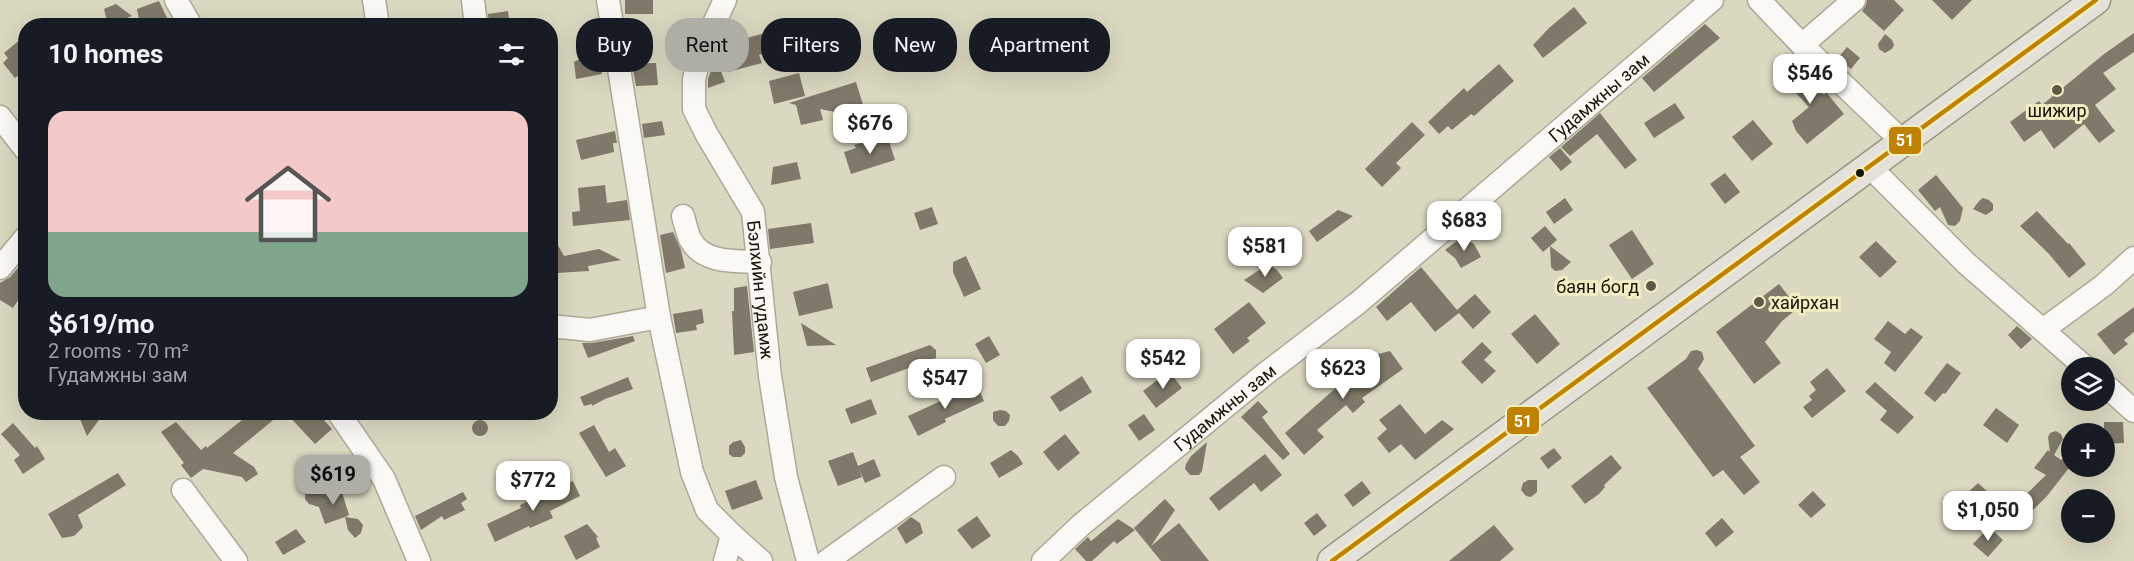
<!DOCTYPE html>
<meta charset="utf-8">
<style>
body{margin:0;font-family:Roboto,sans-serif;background:#242831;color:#f1f3f6;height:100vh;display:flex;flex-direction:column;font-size:22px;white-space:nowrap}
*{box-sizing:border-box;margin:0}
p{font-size:20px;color:#9ea1a6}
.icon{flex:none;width:33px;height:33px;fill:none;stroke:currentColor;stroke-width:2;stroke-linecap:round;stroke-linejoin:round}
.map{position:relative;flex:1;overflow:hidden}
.details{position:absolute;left:18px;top:18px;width:540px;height:402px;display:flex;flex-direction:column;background:#171b24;border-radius:24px;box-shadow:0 6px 24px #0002}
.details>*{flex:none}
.banner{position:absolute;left:576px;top:18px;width:570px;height:54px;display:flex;gap:12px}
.buttons{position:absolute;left:2061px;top:357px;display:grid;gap:12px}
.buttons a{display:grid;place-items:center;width:54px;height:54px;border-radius:50%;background:#171b24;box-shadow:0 6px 24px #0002;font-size:30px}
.price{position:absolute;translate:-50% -51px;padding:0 14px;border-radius:12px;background:#fff;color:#222;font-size:20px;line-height:39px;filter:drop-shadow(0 2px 3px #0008)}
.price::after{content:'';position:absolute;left:50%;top:36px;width:18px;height:14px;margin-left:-9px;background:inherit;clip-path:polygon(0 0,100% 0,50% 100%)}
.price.selected{background:#aeaea7;color:#111}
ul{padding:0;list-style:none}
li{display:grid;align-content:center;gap:12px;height:318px;padding:0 30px}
li span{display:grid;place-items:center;height:186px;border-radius:18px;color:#555}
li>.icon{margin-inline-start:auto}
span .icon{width:108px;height:108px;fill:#fffc;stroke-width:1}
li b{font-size:26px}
h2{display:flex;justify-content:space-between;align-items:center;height:72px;padding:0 30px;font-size:26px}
.pill{padding:0 21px;border-radius:24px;background:#171b24;box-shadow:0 6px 24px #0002;font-size:21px;line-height:54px}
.pill.selected{background:#aeaea7;color:#111}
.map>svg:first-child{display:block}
.building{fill:#7e7968}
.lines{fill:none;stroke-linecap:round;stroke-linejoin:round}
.minor-casing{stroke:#aba997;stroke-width:25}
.major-casing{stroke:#999681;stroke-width:31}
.minor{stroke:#faf9f6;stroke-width:22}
.major{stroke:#e3e1d9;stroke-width:28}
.bus-1-casing{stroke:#f3edc3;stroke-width:9}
.bus-1{stroke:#bf8202;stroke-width:4.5}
.poi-dot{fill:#5c5947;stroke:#f3edc3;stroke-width:2}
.bus-dot{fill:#171506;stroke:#f3edc3;stroke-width:2}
.labels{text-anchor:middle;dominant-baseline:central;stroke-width:6;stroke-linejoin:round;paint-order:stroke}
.street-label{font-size:18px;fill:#171506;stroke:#f3edc3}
.poi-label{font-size:18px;fill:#171506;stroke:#f3edc3}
.line-badge{stroke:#f3edc3;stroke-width:2}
.badge-label{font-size:16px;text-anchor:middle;font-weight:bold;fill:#fff}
</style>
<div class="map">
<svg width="2134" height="561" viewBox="0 0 2134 561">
<rect width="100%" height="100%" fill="#dbd8c1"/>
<g class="building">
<rect x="625" y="0" width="28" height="14"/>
<path d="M1867,0H1894L1904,10L1884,31L1862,11L1866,5Z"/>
<path d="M1932,0H1972L1952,20Z"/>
<path d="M159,1L171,26H140L137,9Z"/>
<path d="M116,4L132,16L108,25L104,9Z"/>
<path d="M1574,7L1587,23L1543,58L1533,45L1549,28Z"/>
<path d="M508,11L510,26H489L488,14Z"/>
<path d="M1705,24L1720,38L1654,92L1642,78Z"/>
<path d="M769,32L774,51L759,55L762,63L728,72L721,45Z"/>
<path d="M2134,33V52L2103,73L2116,89L2095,105L2115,131L2099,143L2084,124L2054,149L2041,130L2024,142L2010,122L2039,101L2042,105L2104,54Z"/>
<path d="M1885,34L1892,40L1894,45L1892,49L1885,53L1879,49L1878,44Z"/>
<path d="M26,35V70L15,78L3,63L8,58L4,53Z"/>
<path d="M1847,47L1860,58L1851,69L1838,58Z"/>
<path d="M598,54L602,74L576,79L574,62L585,56Z"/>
<path d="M716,58L725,82L708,88V79Z"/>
<path d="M1792,61L1824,95L1826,92L1844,114L1807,144L1796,131L1792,121L1809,107L1778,74Z"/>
<path d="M656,63L658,85L636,86L632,64Z"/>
<path d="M1499,64L1514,81L1474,116L1471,114L1452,130L1448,126L1439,134L1428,122L1464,88L1467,92Z"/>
<path d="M799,73L805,96L774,104L769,81Z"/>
<path d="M856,82L864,108L845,114L820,109L823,120L801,125L796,105L789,103Z"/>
<path d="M1675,103L1685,118L1654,138L1644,123Z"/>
<path d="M1600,113L1637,160L1625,169L1597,134L1570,156L1561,147Z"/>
<path d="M1753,120L1773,144L1752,161L1732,137Z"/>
<path d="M662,121L665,135L644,138L642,124Z"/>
<path d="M1412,122L1425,135L1396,163L1401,168L1382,187L1365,169Z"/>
<path d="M615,131L617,143H613L614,152L581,160L576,140Z"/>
<path d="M887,135L895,160L851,174L844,152L856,148L854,145Z"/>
<path d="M1560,148L1572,162L1561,171L1549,157Z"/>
<path d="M797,162L801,179L771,185L773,167Z"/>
<path d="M1725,173L1740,192L1725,204L1710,184Z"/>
<path d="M1936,175L1963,208L1960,221L1955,226L1948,225L1940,207L1935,211L1918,190Z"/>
<path d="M605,185L607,203L627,200L630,220L573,226L572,212L580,211L578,188Z"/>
<path d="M1565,198L1573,210L1554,224L1546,212Z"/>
<path d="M1983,198L1989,200L1993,204V210L1986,215L1973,209L1979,201Z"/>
<path d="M932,207L938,224L920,230L914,213Z"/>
<path d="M1338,210L1353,216L1317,242L1309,231Z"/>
<path d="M2037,211L2068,244L2069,243L2086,264L2069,278L2049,254L2020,226Z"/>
<path d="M811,223L814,243L770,249L768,229Z"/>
<path d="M1545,226L1557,240L1550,246L1571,262L1562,270L1555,271L1551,267L1550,246L1543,252L1531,238Z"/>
<path d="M1632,230L1654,264L1632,279L1609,245Z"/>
<path d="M550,231L564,256L599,249L621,260L588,266L589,271L556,273L550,257Z"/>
<path d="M673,232L681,250L685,268L666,273L660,235Z"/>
<path d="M1462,237L1474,244L1481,257L1461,268L1455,258L1445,250Z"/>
<path d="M1876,241L1897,262L1880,278L1859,257Z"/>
<path d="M966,256L981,289L964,297L953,272V262Z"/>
<path d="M26,259V288L13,308L0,300V283L10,277Z"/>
<path d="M1268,264L1277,270L1283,278L1263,293L1244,280Z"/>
<path d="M1421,267L1457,310L1475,294L1491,312L1473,329L1459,313L1435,332L1411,302L1387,321L1376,307Z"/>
<path d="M828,283L833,308L799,316L793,292Z"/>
<path d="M1779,284L1798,308L1782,321L1765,342L1781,363L1754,384L1716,332Z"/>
<path d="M747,286L754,352L734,355L732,311H734V288Z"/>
<path d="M1249,302L1266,323L1247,338L1250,341L1233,354L1214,329Z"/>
<path d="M2134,307V332L2124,340L2128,344L2114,355L2097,334Z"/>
<path d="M702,309L704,323L696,325L697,330L676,333L673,314Z"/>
<path d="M1535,314L1560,344L1537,364L1511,334Z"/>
<path d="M1888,321L1905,334L1911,328L1923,337L1895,372L1884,363L1891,352L1874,339Z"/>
<path d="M801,323L836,345L807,346Z"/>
<path d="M2017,326L2032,339L2021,349L2008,335Z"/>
<path d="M633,336L635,341L588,358L582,343H592Z"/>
<path d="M989,336L1000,355L986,363L975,344Z"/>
<path d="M1482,342L1492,352L1484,360L1496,371L1482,384L1461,362Z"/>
<path d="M930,345L936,350V358L871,382L866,368Z"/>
<path d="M1697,350L1702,352L1704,359L1698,369L1755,446L1740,457L1760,482L1744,495L1723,470L1713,477L1647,388L1686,359L1691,351Z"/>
<path d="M1390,351L1403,369L1362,398L1365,402L1353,413L1346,405L1317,430L1324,437L1304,455L1285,433L1346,379L1347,381L1370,365L1378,354Z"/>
<path d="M1947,363L1961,373L1945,394L1943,393L1935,402L1924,393Z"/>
<path d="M1827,368L1846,391L1812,418L1803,407L1812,400L1809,396L1816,390L1810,382Z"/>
<path d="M1169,371L1182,388L1156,408L1143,391Z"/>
<path d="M1082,376L1092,392L1060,412L1050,397Z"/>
<path d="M628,377L633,389L605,399L592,406V404L584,406L580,397Z"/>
<path d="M1875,382L1914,417L1898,434L1880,420L1887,411L1865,392Z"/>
<path d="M973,386L980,392L984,401L945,419L946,422L918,436L908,416Z"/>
<path d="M871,399L877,414L851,424L845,409Z"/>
<path d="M1258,401L1268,412L1262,417L1290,454L1283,460L1241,417Z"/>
<path d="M1400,404L1425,434L1442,420L1454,429L1415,460L1401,444L1389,453L1377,438L1387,429L1379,420Z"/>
<path d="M1996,408L2019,425L2007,443L1983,425Z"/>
<path d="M1000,410L1006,411L1010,415L1009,421L1005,426H998L993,420V412Z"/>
<path d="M77,412H105L87,436Z"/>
<path d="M252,412H283L233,453L254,467L258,474L246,482L242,477L203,469L191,478L181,465L184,463L161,432L176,422L201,450L206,446L207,448Z"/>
<path d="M285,412H317L332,429L315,444Z"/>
<path d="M1144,414L1155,430L1139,441L1128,425Z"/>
<circle cx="480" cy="428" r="8"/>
<path d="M2104,422H2123L2124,443L2104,444Z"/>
<path d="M13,423L35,448L37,446L45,459L23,474L14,460L20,455L1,434Z"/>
<path d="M594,425L609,452L615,448L626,466L606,477L579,433Z"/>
<path d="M2056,431L2061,434L2063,439L2054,455L2061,460L2072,450V464L2047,496L2024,519L2013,507L2046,475L2034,468L2048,450L2050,452L2048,437L2050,433Z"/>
<path d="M1065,434L1080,453L1058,471L1043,452Z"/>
<path d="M741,440L745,447V453L741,457H733L729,454V446L733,442Z"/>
<path d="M1207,442L1202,471L1199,475H1190L1185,469L1186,464L1191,456Z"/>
<path d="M1554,448L1562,458L1548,469L1540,458Z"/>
<path d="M1011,450L1018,456L1023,464L999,478L990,463Z"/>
<path d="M853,452L858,466L874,459L881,476L865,483L859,468L862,477L838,486L828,461Z"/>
<path d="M1265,454L1282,475L1261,492L1254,483L1219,511L1209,498Z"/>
<path d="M1611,455L1622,468L1604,485L1605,487L1599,494L1585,504L1571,486Z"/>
<path d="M118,473L126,485L78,515L83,527L74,536L62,538L48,514Z"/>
<path d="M756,480L763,499L732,510L725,491Z"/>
<path d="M1528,480H1537V492L1531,497L1526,496L1521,490L1523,483Z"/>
<path d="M573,481L580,496L550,511L553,518L530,528L529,526L495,542L487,524L521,508L520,505Z"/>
<path d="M1362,481L1371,493L1353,507L1344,495Z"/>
<path d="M331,482L340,486L349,515L345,517L358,519L363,525L361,533L355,538L348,530L345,517L325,524L319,507L309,504L305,499L306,487L320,490Z"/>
<path d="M1978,483L2003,506L1987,521L1962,498Z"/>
<path d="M1813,491L1826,505L1811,518L1798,505Z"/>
<path d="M463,492L467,499L461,503L465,510L444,520L442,516L421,530L415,516Z"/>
<path d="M1165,499L1175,510L1151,546L1179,523L1209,561H1161L1134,528Z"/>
<path d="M1317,513L1327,526L1314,536L1304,523Z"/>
<path d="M977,516L991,536L972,549L957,530Z"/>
<path d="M911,517L920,523L923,533L906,544L897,528Z"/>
<path d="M1722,518L1734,532L1716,547L1705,533Z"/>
<path d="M1118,519L1135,530L1117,544L1114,541L1092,561H1086L1075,549L1088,537L1091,541Z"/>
<path d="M587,524L598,537L596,538L600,547L576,560L564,536Z"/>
<path d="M1494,525L1514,549L1500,561H1449Z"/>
<path d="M1989,527L2003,540L1988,557L1973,544Z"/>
<path d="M296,529L306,542L283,555L275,542Z"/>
</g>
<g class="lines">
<defs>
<g id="minor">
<path d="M176,0L191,26"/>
<path d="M374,0L378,26"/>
<path d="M473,0L476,26"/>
<path d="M608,0L659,317L692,472L707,510L732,535L761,561"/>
<path id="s1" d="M725,0L702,49L694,79V109L707,135L753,212L770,376L786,477L808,561"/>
<path d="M1759,0L1802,45L1903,142"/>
<path d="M1802,45L1854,0"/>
<path d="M0,117L26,150"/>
<path d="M1870,167L1966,263L2086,368"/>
<path d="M683,216C685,223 687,232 690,239C703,264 736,261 760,262"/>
<path d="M0,268L26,237"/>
<path d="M550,326L590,330L659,317"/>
<path d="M2044,329L2104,285L2134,258"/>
<path d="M2104,384L2134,411"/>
<path d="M338,412L384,479L419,561"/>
<path d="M183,490L236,561"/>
<path d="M725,561L732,535"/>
<path d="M827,561L944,477"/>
<path id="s2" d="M1043,561L1081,525L1265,374L1359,302L1712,0"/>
</g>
<path id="major" d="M1332,561L2096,0"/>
</defs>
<use href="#minor" class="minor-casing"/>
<use href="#major" class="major-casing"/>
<use href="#minor" class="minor"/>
<use href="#major" class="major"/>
<defs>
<path id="bus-1" d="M1332,561L2096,0"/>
</defs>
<use href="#bus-1" class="bus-1-casing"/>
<use href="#bus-1" class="bus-1"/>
</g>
<g class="poi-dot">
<circle cx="2057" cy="90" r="6"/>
<circle cx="1651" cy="286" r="6"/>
<circle cx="1759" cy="302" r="6"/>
</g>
<circle class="bus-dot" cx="1860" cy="173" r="5"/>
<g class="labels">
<g class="street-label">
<text stroke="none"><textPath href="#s2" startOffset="724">Гудамжны зам</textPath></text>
<text stroke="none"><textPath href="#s1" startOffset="312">Бэлхийн гудамж</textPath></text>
<text stroke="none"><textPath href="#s2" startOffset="238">Гудамжны зам</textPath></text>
</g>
<g class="poi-label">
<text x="2057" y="110">шижир</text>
<text x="1639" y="286" text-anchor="end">баян богд</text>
<text x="1771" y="302" text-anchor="start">хайрхан</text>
</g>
</g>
<g class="line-badge">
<rect x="1888" y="126" width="34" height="29" rx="6" fill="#bf8202"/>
<rect x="1506" y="406" width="34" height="29" rx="6" fill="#bf8202"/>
</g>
<g class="badge-label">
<text x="1905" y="146">51</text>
<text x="1523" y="427">51</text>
</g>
</svg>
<div class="buttons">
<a><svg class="icon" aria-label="layers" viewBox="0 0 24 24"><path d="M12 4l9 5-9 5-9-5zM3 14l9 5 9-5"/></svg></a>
<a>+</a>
<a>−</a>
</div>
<b class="price" style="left:1810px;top:105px">$546</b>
<b class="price" style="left:870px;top:155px">$676</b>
<b class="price" style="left:1464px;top:252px">$683</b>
<b class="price" style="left:1265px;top:278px">$581</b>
<b class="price" style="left:1163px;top:390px">$542</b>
<b class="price" style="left:1343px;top:400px">$623</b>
<b class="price" style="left:945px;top:410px">$547</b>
<b class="price selected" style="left:333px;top:506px">$619</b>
<b class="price" style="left:533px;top:512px">$772</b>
<b class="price" style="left:1988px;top:542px">$1,050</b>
<div class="banner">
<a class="pill">Buy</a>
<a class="pill selected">Rent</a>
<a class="pill">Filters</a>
<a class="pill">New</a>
<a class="pill">Apartment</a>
</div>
<section class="details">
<h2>10 homes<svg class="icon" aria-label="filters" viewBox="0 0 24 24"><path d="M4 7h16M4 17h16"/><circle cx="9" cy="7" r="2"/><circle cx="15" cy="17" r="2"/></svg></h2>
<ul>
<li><span style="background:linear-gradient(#f6c9c9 65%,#7fa58c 0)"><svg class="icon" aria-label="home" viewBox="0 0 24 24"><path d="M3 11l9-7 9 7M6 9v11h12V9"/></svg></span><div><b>$619/mo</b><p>2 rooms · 70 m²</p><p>Гудамжны зам</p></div></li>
</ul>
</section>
</div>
